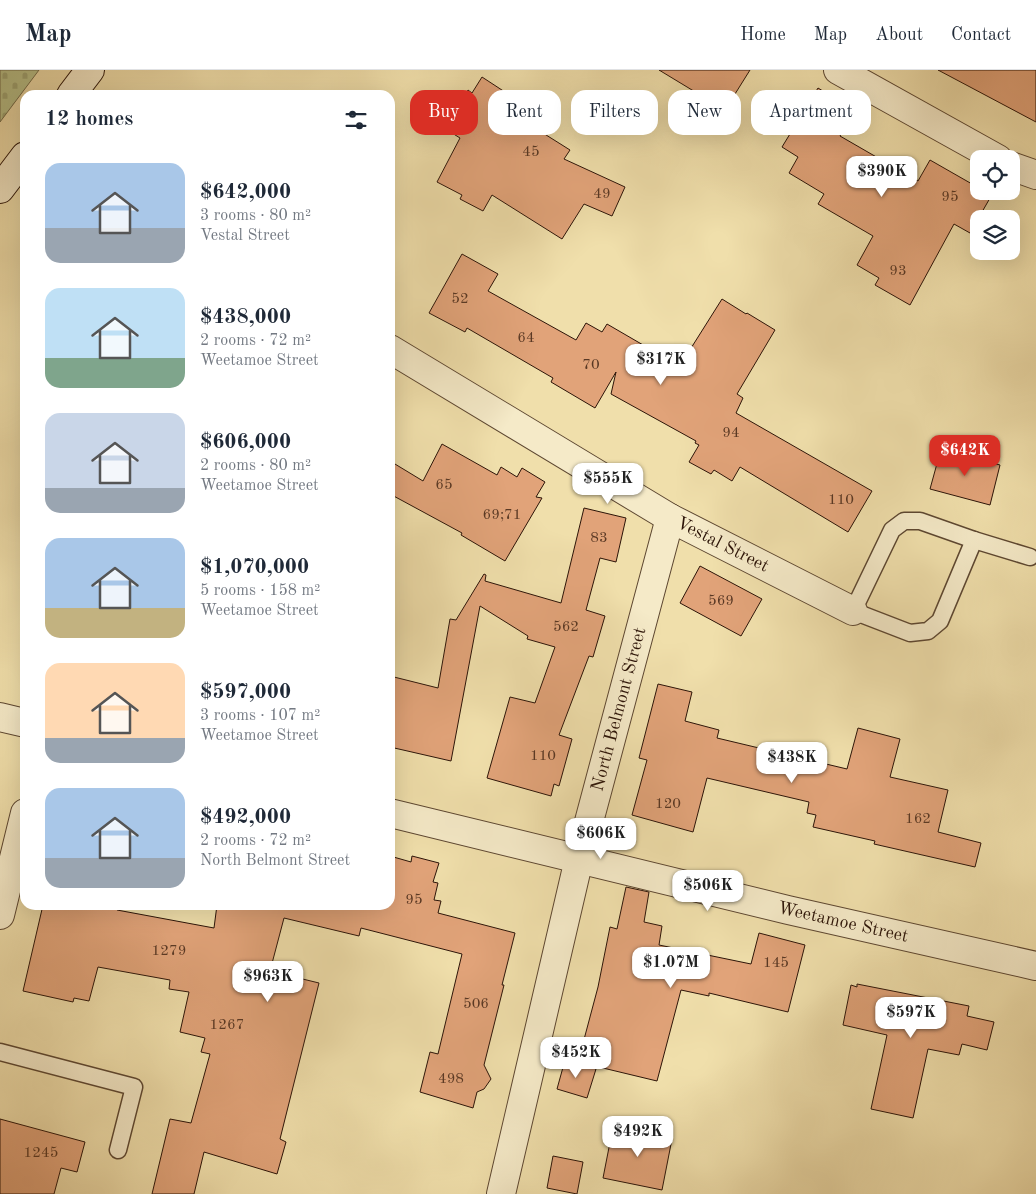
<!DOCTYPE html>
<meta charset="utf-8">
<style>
body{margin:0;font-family:"Old Standard TT",serif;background:#f2f2f3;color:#1f2937;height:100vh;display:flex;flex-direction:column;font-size:19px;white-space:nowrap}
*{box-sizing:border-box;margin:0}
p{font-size:16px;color:#747a83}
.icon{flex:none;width:28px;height:28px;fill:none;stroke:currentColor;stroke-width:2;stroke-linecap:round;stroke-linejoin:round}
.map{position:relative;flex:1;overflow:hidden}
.sheet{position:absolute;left:20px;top:20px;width:375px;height:820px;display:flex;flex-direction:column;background:#fff;border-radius:15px;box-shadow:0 5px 20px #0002}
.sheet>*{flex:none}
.hud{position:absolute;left:410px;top:20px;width:475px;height:45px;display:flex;gap:10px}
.tools{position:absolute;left:970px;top:80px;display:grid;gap:10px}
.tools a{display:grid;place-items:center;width:50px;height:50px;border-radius:10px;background:#fff;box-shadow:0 5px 20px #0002;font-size:25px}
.price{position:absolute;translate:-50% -42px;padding:0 11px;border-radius:10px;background:#fff;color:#222;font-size:16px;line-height:32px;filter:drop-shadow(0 1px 2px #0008)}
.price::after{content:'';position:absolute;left:50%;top:30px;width:15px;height:11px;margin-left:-8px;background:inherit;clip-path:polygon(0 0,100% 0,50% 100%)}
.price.current{background:#d93025;color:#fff}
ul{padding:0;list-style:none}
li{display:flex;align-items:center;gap:15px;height:125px;padding:0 25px}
li span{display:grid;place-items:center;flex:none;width:140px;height:100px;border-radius:15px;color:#555}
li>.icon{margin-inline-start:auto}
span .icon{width:60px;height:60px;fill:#fffc;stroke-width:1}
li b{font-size:21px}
h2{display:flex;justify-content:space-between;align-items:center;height:60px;padding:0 25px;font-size:21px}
.tag{padding:0 18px;border-radius:15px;background:#fff;box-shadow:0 5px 20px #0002;font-size:18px;line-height:45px}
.tag.current{background:#d93025;color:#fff}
header{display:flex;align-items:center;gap:30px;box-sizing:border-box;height:70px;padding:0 25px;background:#fff;border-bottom:1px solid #e0e1e3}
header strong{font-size:24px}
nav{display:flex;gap:28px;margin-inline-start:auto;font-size:18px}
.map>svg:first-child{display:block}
.cemetery{fill:url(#cemetery-stones);stroke:#726b4a}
.building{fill:#e1a379;stroke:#2c1408}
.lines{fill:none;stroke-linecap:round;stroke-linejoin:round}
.service-casing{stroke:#5d4731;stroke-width:19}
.minor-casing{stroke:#5d4731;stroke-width:30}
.secondary-casing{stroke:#2c1408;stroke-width:30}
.service{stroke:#f5eac8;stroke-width:16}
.minor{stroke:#f5eac8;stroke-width:28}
.secondary{stroke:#f5eac8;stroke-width:28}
.labels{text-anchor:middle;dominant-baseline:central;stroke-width:4.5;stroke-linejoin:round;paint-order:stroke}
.number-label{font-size:15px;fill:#593824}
.street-label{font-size:18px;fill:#2c1408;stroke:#f5eac8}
</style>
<header>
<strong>Map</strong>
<nav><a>Home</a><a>Map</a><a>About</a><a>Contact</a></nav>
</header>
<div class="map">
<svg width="1036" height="1124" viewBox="0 0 1036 1124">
<defs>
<pattern id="cemetery-stones" width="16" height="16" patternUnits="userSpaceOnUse" patternTransform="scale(1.25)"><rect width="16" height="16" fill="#b7c28b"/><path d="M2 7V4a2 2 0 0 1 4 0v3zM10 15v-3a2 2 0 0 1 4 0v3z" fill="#9ea676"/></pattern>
</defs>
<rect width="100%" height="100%" fill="#f0dfab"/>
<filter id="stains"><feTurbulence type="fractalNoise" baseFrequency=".004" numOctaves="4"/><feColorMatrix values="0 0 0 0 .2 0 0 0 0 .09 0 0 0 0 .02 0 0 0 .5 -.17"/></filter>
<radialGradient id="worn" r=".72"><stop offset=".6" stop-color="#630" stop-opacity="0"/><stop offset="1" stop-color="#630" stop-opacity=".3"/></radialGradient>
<path class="cemetery" d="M0,0H39L0,52Z"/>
<g class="building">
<path d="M659,0H750L725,40Z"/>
<path d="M938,0H1036V52Z"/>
<path d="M482,7L508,24L500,36L570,80L564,89L625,117L612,146L584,134L562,169L492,125L483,141L460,129L462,125L437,112L460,68L444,58L468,20L472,23Z"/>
<path d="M818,18L855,41L840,66L918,111L930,90L979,118V121H994L970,163L954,154L910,235L875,215L879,208L857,195L873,166L818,134L824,124L789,103L798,87L782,77Z"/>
<path d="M462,184L498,204L488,221L576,270L586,253L602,262L607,254L650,279L651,278L681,294L722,229L746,244L747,243L775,260L737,324L743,328L736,343L872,421L848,462L740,397L732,411L714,400L711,404L689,392L699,375L695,373L696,371L611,324L616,302L595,338L551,312L553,308L467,258L465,262L429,243Z"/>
<path d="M442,374L497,405L501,397L517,407L522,398L545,412L536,427L542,428L505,491L461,465L462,463L390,424V391L423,411Z"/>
<path d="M941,379L1000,395L990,435L930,419Z"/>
<path d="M584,438L626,448L616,492L600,488L586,540L605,546L593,587L589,586L559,665L572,669L559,716L554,714L551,726L487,708L510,627L535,633L555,577L527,569L528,566L480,536L451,691L390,677V606L438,618L450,549L456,550L484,504L486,505L485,511L561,533Z"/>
<path d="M700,496L762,529L741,566L680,533Z"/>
<path d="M658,614L692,622L685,651L719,660L717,668L847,699L858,658L900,669L890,707L948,720L938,762L981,773L975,797L874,774L875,771L813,757L816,745L807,743L809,732L707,708L693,762L632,745L647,690L639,688Z"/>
<path d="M390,786L411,792L412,786L439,793L433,812L438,813L434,830L441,831L438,843L515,863L502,915H504L484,995L491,1009L484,1019L477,1022L473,1038L420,1022L430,982L438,984L462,884L361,858L359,866L284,848L270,901L319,913L280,1069L286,1072L277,1104L204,1082L194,1124H152L170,1049L191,1053L210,984L201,982L205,968L180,962L189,922L169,919L170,910L98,897L89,931L74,928L73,932L23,921L43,835H118L117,840L214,858L217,835H390Z"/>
<path d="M626,817L649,822L644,852L662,856L659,875L751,894L759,863L805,875L788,942L709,923V926L681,920L657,1011L578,992L598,917L610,857L617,859Z"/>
<path d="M857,914L969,936L967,946L994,952L987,980L962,974L959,985L928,979L913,1048L871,1039L887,965L843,955L851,915L857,917Z"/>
<path d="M565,990L596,999L587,1028L557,1019Z"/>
<path d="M0,1049L85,1072L77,1102L61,1098L54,1124H0Z"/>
<path d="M613,1057L672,1069L662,1120L603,1108Z"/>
<path d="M553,1086L583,1092L577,1124L547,1118Z"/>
</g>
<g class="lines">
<defs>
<g id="service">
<path d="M904,451H920L974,470L940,551L928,561L910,563L853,541L892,460Z"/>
<path d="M974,470L1030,487"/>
<path d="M0,982L134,1017L118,1080"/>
</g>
<g id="minor">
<path d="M838,0L998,89"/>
<path d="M1011,96L1036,105"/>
<path id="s1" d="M390,279L670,448L853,541"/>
<path d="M0,647L25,653"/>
<path id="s2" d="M390,743L788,840L1036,896"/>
<path d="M0,845L25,743"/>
<path id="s3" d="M501,1124L579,789L670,448"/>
</g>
<g id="secondary">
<path d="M71,25L90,0"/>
<path d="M0,119L25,86"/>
</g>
</defs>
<use href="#service" class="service-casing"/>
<use href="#minor" class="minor-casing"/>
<use href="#secondary" class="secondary-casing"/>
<use href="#service" class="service"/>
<use href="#minor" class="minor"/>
<use href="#secondary" class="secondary"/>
</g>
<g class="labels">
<g class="number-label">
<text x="531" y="82">45</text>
<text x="602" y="124">49</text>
<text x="950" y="127">95</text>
<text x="898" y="201">93</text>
<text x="460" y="229">52</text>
<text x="526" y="268">64</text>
<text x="591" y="295">70</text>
<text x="731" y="363">94</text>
<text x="444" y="415">65</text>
<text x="841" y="430">110</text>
<text x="502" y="445">69;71</text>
<text x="599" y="468">83</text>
<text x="721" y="531">569</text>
<text x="566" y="557">562</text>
<text x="543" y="686">110</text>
<text x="668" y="734">120</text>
<text x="918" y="749">162</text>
<text x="414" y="830">95</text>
<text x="169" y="881">1279</text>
<text x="776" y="893">145</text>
<text x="476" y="934">506</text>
<text x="227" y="955">1267</text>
<text x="451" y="1009">498</text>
<text x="41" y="1083">1245</text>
</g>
<g class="street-label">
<text stroke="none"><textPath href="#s1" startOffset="386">Vestal Street</textPath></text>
<text stroke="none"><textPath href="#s3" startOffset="499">North Belmont Street</textPath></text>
<text stroke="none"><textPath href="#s2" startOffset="466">Weetamoe Street</textPath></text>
</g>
</g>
<rect width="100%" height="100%" filter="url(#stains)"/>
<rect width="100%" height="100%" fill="url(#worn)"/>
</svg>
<div class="tools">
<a><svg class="icon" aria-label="locate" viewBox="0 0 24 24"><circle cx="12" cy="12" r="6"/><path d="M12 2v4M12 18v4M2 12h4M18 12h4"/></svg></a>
<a><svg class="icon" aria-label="layers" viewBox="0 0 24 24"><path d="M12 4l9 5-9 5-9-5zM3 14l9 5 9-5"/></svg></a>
</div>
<b class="price" style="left:882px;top:128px">$390K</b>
<b class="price" style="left:661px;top:316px">$317K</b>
<b class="price current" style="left:965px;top:407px">$642K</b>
<b class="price" style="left:608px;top:435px">$555K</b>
<b class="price" style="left:792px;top:714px">$438K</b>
<b class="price" style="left:601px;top:790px">$606K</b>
<b class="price" style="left:708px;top:842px">$506K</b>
<b class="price" style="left:671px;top:919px">$1.07M</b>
<b class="price" style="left:268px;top:933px">$963K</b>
<b class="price" style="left:911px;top:969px">$597K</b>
<b class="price" style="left:576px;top:1009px">$452K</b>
<b class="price" style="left:638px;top:1088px">$492K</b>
<div class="hud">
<a class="tag current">Buy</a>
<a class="tag">Rent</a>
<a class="tag">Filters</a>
<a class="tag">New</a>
<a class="tag">Apartment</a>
</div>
<section class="sheet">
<h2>12 homes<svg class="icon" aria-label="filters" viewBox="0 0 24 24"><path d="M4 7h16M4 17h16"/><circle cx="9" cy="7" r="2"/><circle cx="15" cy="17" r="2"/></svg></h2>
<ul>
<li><span style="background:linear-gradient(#a9c7e8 65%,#9aa5b1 0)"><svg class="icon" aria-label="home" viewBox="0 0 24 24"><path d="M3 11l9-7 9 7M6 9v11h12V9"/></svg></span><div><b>$642,000</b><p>3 rooms · 80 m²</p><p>Vestal Street</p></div></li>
<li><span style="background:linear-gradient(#bfe0f5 70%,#7fa58c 0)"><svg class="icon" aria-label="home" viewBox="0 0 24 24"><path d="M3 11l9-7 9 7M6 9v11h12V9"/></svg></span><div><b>$438,000</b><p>2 rooms · 72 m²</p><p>Weetamoe Street</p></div></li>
<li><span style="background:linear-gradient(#c9d6e8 75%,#9aa5b1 0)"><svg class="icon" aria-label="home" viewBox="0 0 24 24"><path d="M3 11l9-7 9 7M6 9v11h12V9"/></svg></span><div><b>$606,000</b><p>2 rooms · 80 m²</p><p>Weetamoe Street</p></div></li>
<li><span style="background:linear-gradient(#a9c7e8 70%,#c2b280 0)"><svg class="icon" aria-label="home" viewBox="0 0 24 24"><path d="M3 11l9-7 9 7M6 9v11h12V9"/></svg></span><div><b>$1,070,000</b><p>5 rooms · 158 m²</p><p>Weetamoe Street</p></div></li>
<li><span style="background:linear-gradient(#ffd9b3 75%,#9aa5b1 0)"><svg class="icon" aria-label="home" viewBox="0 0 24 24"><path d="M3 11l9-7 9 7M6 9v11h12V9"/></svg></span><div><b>$597,000</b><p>3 rooms · 107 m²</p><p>Weetamoe Street</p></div></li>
<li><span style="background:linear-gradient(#a9c7e8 70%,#9aa5b1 0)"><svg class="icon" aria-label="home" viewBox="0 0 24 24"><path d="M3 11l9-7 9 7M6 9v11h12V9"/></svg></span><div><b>$492,000</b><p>2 rooms · 72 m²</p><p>North Belmont Street</p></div></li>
</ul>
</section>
</div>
